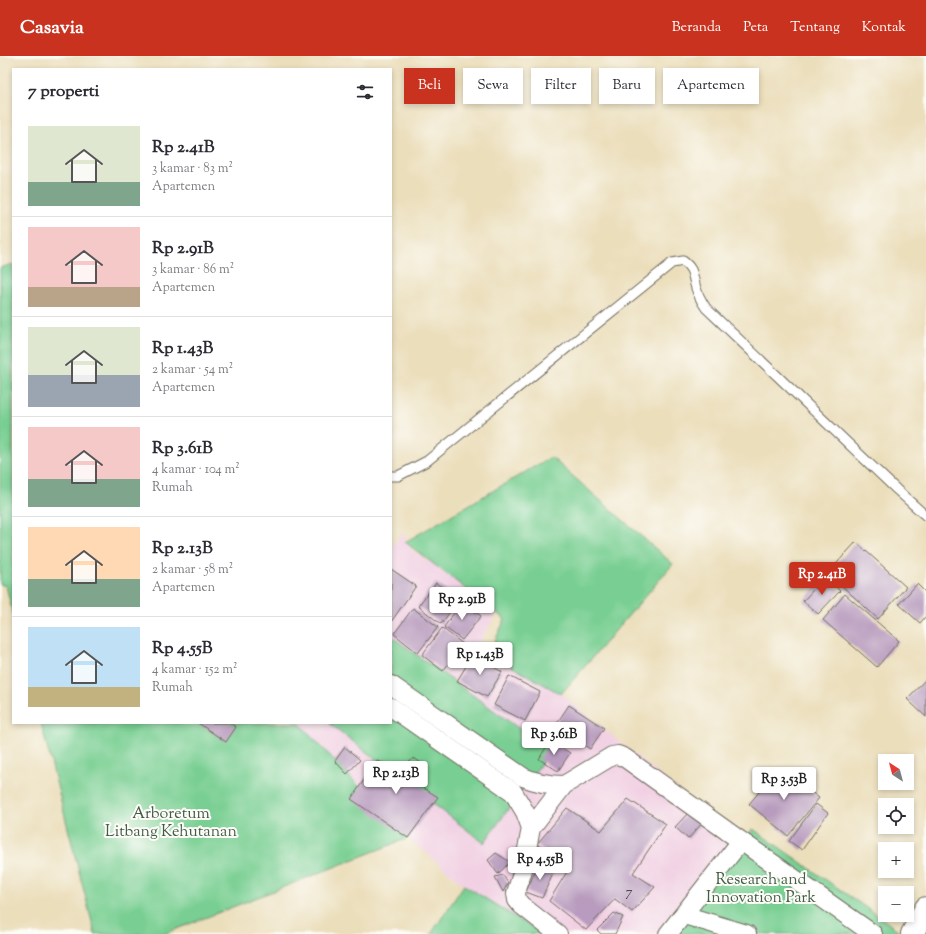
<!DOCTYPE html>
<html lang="id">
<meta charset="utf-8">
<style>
body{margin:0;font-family:"Sorts Mill Goudy",serif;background:#f2f2f3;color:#2b2b33;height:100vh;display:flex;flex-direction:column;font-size:15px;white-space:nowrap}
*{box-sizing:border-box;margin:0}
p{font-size:13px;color:#7c7c81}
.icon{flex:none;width:22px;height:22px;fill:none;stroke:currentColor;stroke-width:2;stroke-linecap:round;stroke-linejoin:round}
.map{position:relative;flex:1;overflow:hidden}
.side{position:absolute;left:12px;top:12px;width:380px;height:656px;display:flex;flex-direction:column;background:#fff;border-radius:0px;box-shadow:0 2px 6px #0003}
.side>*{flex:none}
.banner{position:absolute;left:404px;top:12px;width:380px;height:36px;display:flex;gap:8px}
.needle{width:26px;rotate:324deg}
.buttons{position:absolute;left:878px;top:698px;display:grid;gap:8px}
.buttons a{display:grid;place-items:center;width:36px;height:36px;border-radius:0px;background:#fff;box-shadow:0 2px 6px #0003;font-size:20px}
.price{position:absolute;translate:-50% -34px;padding:0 9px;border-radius:4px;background:#fff;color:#222;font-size:13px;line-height:26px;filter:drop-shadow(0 1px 2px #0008)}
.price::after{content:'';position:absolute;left:50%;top:24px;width:12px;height:9px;margin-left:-6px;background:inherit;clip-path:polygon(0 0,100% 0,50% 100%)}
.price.current{background:#c8321e;color:#fff}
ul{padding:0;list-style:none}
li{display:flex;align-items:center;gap:12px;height:100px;padding:0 16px}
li+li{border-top:1px solid #e1e1e2}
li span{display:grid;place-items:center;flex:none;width:112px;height:80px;border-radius:0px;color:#555}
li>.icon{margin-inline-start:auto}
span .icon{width:48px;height:48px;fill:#fffc;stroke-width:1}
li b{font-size:17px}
h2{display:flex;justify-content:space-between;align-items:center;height:48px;padding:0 16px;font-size:17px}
.pill{padding:0 14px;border-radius:0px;background:#fff;box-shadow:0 2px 6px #0003;font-size:14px;line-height:36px}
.pill.current{background:#c8321e;color:#fff}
header{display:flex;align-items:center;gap:24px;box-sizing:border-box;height:56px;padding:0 20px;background:#c8321e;color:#fff}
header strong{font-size:19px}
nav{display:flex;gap:22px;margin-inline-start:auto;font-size:14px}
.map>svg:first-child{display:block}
.built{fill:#f1d0e3}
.green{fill:#79cf93;stroke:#527d5f}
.building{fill:#b89bbe}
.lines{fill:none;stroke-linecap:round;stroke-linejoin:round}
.service-casing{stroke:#6e6a5d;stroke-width:11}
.minor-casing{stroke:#6e6a5d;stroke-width:20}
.tertiary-casing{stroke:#6e6a5d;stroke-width:24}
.service{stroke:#fff;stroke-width:9}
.minor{stroke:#fff;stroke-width:18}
.tertiary{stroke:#fff;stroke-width:22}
.labels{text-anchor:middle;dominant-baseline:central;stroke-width:4;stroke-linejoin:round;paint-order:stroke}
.number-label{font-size:14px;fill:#4e4750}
.park-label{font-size:16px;fill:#425c4a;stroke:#fdfcf7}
</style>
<header>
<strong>Casavia</strong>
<nav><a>Beranda</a><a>Peta</a><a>Tentang</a><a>Kontak</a></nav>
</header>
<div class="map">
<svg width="926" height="878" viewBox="0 0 926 878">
<rect width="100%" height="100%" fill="#fdfcf7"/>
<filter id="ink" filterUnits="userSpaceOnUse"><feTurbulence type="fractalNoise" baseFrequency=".025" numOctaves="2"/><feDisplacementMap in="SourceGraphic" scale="8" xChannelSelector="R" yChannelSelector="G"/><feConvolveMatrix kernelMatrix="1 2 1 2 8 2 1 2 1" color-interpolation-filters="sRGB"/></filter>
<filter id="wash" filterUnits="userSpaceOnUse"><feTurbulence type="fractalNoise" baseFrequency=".012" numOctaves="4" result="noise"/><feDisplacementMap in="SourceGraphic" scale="16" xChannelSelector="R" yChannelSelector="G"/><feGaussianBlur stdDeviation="0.9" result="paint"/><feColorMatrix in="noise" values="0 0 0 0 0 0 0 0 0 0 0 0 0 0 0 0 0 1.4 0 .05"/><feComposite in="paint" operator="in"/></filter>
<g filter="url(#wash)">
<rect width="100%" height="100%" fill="#ebdebb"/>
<path class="built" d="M403,476L411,493L499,553L477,591L561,638L741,785L664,878H543L464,829L408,782L299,667H391V492Z"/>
<g class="green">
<path d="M13,208V558L6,530L0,528V212Z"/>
<path d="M551,401L673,508L561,638L489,598L505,563L405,486Z"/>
<path d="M391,580L550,695L484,787L329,667H391Z"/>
<path d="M41,667H299L408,782L164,878H95Z"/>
<path d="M753,773L898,874L895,878H664Z"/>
<path d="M464,829L542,878H431Z"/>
</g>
<g id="blocks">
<g class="building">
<path d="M856,486L906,531L878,563L828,517Z"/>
<path d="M391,513L416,530L391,566Z"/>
<path d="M825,521L840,535L818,558L803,545Z"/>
<path d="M436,527L459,544L441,568L418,550Z"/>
<path d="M917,528L926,537V560L920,567L899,548Z"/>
<path d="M845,538L899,585L877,611L823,564Z"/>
<path d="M462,546L481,560L462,584L444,571Z"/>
<path d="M413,552L438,571L418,597L394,578Z"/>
<path d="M442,572L463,588L443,615L422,599Z"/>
<path d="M473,599L502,616L487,641L457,625Z"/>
<path d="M509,620L540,636L525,665L494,649Z"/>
<path d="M926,623V661L907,643Z"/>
<path d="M569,649L604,672L590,693L555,670Z"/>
<path d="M198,667H230L236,671L226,686Z"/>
<path d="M550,685L570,697L558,715L539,703Z"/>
<path d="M345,691L360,704L347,718L335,705Z"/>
<path d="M414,702L428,712L417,728L438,741L408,782L351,743L377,705L401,713Z"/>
<path d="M780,711L819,742L788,780L749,748Z"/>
<path d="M628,743L666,768L633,817L655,831L632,856L615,843L586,874L549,845L568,814L537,788L567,752L601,775Z"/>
<path d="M816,748L828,757L802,794L789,785Z"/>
<path d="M692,753L704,765L688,783L675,771Z"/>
<path d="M496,797L510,806L498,818L488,804Z"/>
<path d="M537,811L555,812L542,842L526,836Z"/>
<path d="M503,819L508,827L503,836L495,821Z"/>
<path d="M614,857L623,861L615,878H601L597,874Z"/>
</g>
</g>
</g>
<g filter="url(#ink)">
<use href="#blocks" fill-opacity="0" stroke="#6e6a5d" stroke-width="1"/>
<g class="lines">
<defs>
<path id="service" d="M391,420H398L427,405L672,207L683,205C695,214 692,220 696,232C698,239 702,246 706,252L897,434L926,460"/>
<g id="minor">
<path d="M391,629L523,721C537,727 549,729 564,729"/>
<path d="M391,651L513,736L525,756L531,772"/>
<path d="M684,859L747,878"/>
<path d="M558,878L521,849L517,844L516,837L523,814L531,772L564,729L612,700L618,699L625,702L741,785L873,878"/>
<path d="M668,878L741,785"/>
</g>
<path id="tertiary" d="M912,878L926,852"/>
</defs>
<use href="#service" class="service-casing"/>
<use href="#minor" class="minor-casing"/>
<use href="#tertiary" class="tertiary-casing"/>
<use href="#service" class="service"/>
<use href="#minor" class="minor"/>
<use href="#tertiary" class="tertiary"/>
</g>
</g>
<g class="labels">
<g class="number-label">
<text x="629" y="837">7</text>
</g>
<g class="park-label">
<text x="171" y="758">Arboretum<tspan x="171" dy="18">Litbang Kehutanan</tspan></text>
<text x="761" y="824">Research and<tspan x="761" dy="18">Innovation Park</tspan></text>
</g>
</g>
</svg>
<div class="buttons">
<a><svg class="needle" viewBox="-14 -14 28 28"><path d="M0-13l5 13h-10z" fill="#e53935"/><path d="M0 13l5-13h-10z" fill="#7c7c81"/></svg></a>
<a><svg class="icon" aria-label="locate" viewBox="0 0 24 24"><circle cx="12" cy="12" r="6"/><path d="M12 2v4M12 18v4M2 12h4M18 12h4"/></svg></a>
<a>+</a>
<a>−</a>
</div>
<b class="price current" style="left:822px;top:540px">Rp 2.41B</b>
<b class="price" style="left:462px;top:565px">Rp 2.91B</b>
<b class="price" style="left:480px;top:620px">Rp 1.43B</b>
<b class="price" style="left:554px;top:700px">Rp 3.61B</b>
<b class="price" style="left:396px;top:739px">Rp 2.13B</b>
<b class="price" style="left:784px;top:745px">Rp 3.53B</b>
<b class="price" style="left:540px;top:825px">Rp 4.55B</b>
<div class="banner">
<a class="pill current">Beli</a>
<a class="pill">Sewa</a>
<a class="pill">Filter</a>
<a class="pill">Baru</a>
<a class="pill">Apartemen</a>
</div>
<section class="side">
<h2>7 properti<svg class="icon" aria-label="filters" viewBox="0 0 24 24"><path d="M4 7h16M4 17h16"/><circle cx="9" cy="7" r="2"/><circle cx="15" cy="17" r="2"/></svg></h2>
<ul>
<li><span style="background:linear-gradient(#dfe7d0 70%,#7fa58c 0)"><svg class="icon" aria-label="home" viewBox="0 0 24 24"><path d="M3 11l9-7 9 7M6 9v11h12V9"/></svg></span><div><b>Rp 2.41B</b><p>3 kamar · 83 m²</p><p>Apartemen</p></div></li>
<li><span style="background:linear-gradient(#f6c9c9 75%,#b9a48a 0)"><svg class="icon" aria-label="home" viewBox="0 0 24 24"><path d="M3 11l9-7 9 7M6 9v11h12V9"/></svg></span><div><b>Rp 2.91B</b><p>3 kamar · 86 m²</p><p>Apartemen</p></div></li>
<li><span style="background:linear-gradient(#dfe7d0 60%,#9aa5b1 0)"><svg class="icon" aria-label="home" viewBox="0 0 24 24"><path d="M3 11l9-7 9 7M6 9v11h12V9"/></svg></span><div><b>Rp 1.43B</b><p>2 kamar · 54 m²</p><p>Apartemen</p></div></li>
<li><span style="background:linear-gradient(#f6c9c9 65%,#7fa58c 0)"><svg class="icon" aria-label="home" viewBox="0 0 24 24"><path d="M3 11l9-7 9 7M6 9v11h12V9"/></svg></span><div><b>Rp 3.61B</b><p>4 kamar · 104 m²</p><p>Rumah</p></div></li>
<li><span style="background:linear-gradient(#ffd9b3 65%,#7fa58c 0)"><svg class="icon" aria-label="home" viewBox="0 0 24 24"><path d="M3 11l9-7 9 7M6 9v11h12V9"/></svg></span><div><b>Rp 2.13B</b><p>2 kamar · 58 m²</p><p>Apartemen</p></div></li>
<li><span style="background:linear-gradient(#bfe0f5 75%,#c2b280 0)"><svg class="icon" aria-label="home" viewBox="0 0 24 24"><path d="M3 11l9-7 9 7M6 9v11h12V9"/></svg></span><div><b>Rp 4.55B</b><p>4 kamar · 152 m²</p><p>Rumah</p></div></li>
</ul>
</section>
</div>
